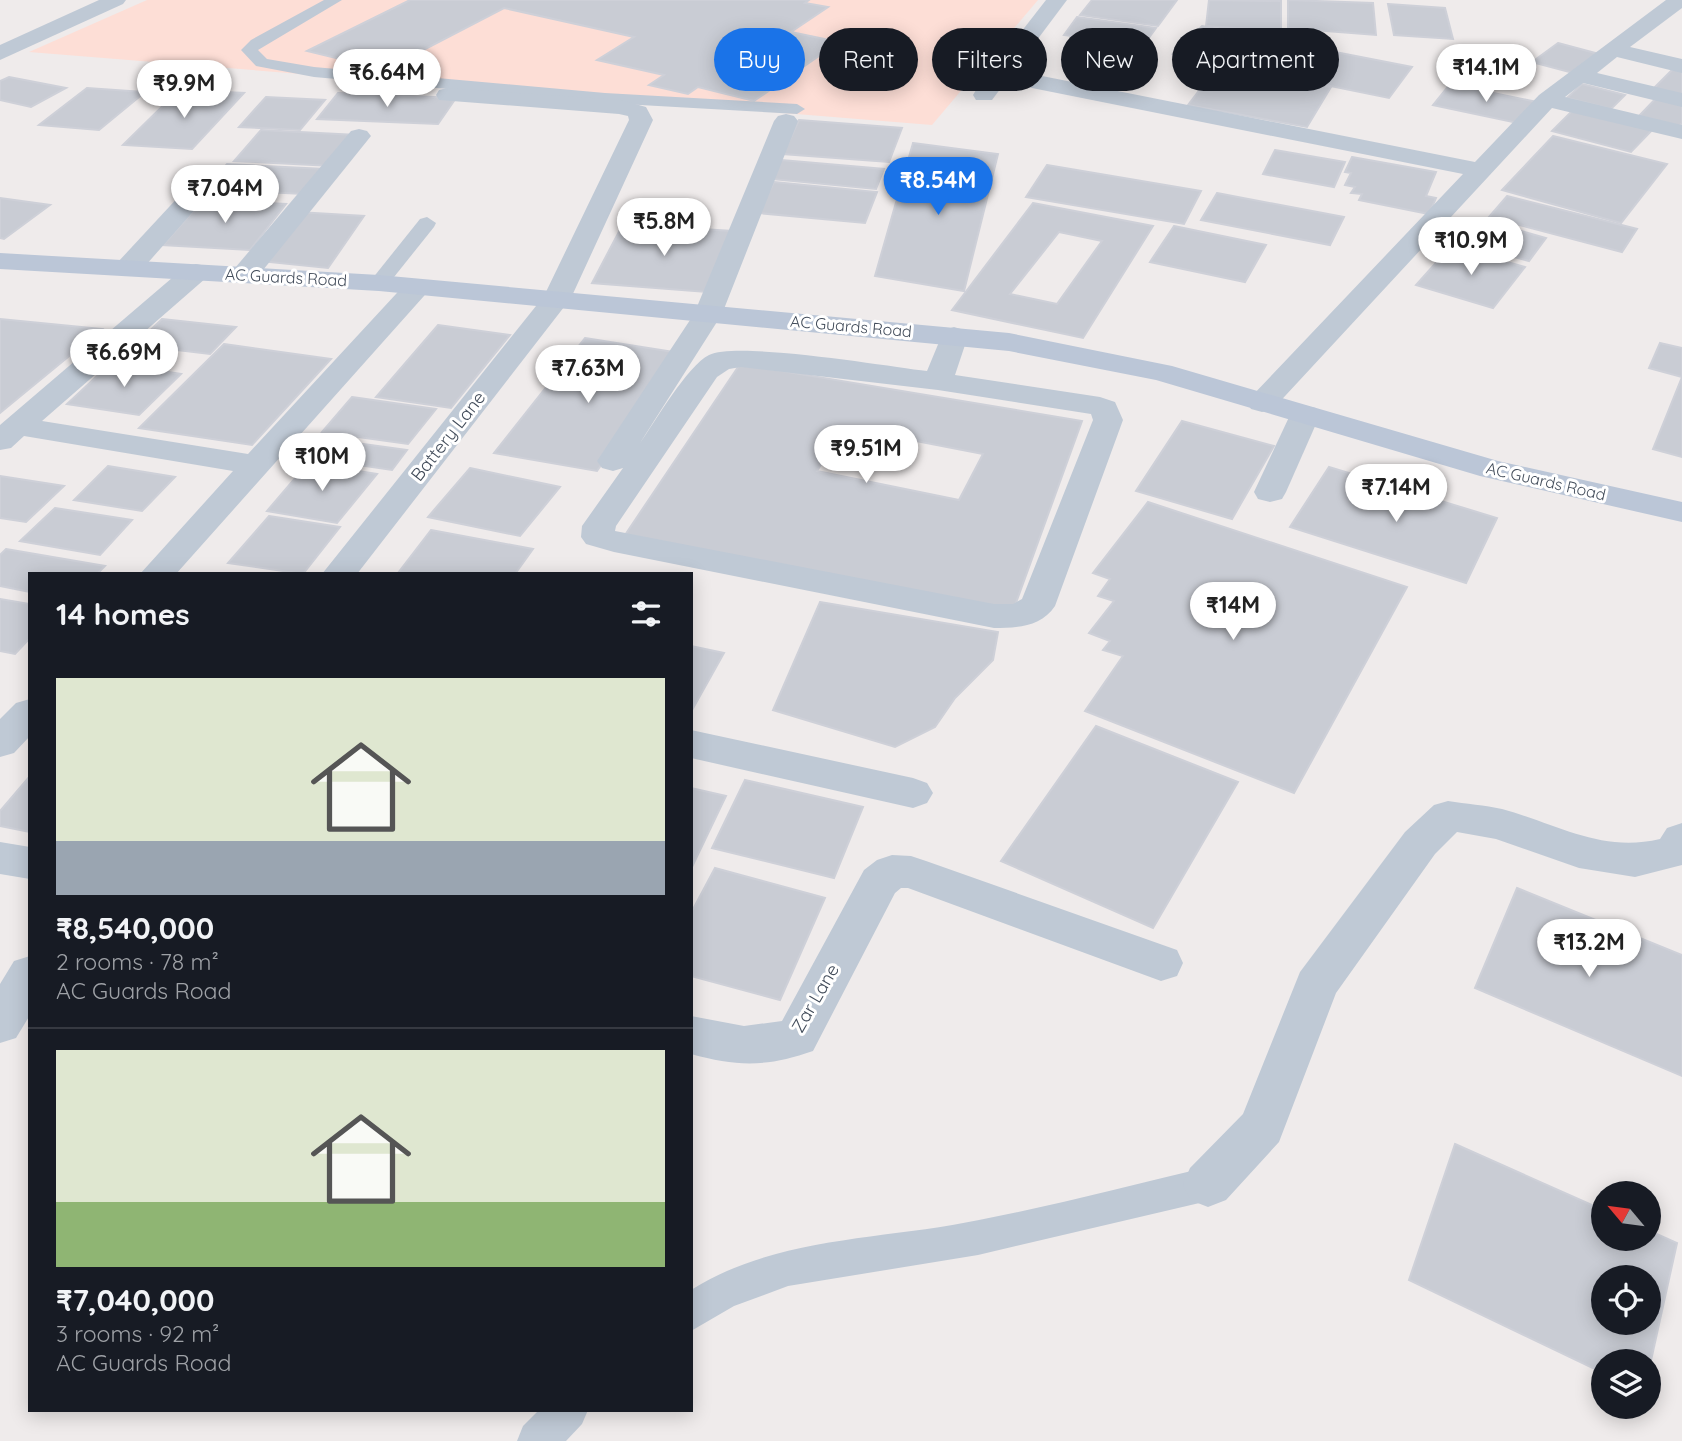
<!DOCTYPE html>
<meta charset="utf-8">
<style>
body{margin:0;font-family:Quicksand,sans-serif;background:#242831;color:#f1f3f6;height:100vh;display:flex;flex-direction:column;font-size:26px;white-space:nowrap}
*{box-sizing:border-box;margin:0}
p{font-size:23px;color:#9ea1a6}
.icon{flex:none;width:38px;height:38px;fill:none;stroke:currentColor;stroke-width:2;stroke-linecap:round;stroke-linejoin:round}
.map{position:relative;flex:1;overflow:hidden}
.sheet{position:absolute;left:28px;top:572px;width:665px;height:840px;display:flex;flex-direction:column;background:#171b24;border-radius:0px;box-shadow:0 4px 18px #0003}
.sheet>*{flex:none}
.hud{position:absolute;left:714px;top:28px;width:665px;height:63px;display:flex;gap:14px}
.needle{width:46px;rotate:299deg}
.buttons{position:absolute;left:1591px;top:1181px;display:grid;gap:14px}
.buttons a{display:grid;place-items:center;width:70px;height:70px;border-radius:50%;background:#171b24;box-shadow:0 4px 18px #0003;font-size:35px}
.price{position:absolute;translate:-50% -60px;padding:0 16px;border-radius:24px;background:#fff;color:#222;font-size:23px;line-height:46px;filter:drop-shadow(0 2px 4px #0008)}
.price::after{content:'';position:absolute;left:50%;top:42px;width:21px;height:16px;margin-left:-10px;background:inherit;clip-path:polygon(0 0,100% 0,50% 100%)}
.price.active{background:#1a73e8;color:#fff}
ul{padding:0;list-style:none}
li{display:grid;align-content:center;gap:14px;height:371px;padding:0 28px}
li+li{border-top:2px solid #363941}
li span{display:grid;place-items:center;height:217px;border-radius:0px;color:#555}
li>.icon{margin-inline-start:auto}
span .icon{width:126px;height:126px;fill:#fffc;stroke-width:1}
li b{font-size:30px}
h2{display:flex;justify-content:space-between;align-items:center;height:84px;padding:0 28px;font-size:30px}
.tag{padding:0 24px;border-radius:32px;background:#171b24;box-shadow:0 4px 18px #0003;font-size:24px;line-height:63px}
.tag.active{background:#1a73e8;color:#fff}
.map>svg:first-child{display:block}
.medical{fill:#fdded6}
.building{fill:#c9ccd4;stroke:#ced0d8;stroke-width:2;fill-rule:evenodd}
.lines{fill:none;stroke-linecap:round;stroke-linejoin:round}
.lane{fill:#bfc9d5;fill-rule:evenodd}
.street{fill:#bfc9d5;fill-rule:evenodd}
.secondary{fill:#bbc6d7;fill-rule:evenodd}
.labels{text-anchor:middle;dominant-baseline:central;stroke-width:6;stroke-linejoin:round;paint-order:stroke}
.far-street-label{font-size:16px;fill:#424c5a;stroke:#fff}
.street-label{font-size:18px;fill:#424c5a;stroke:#fff}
</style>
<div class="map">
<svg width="1682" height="1441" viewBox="0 0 1682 1441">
<rect width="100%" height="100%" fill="#efebeb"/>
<path class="medical" d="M147,0H1038L932,125L29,52Z"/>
<g class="building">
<path d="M410,0H809L805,3L828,7L791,32L839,42L754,101L698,87L688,94L649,85L664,75L597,60L634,37L504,8L385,70L307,51Z"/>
<path d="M1092,0H1177L1158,26L1080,15Z"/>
<path d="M1209,0L1281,1V31L1206,26Z"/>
<path d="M1288,0L1373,3L1376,35L1288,28Z"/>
<path d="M1388,4L1445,8L1453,39L1394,35Z"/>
<path d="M1077,17L1156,28L1143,46L1064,35Z"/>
<path d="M1202,26L1412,67L1389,98L1173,54Z"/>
<path d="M1558,43L1599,54L1573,73L1532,62Z"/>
<path d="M1676,66L1682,68V99L1651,91Z"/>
<path d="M1217,67L1331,87L1307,127L1188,105Z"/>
<path d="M9,77L66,88L31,107L0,100V81Z"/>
<path d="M1450,84L1537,102L1522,124L1433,105Z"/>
<path d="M1582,84L1625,95L1611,109L1567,98Z"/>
<path d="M87,88L145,92L99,130L39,125Z"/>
<path d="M179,90L244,93L192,149L123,145Z"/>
<path d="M338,93L456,98L438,124L317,119Z"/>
<path d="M1659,95L1682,101V123L1679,126L1639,116Z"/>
<path d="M266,97L325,100L300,130L239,127Z"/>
<path d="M1576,107L1655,127L1631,152L1552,131Z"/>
<path d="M799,120L902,128L889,162L783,154Z"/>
<path d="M261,130L356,135L332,166L234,161Z"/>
<path d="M1553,136L1667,164L1621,223L1502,190Z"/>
<path d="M913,143L998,154L964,291L875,276Z"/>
<path d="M1275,150L1345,162L1334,187L1263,174Z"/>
<path d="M1352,157L1436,172L1426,196L1436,198L1429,214L1359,200L1362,194L1351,193L1355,187L1345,185L1351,173L1345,172Z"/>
<path d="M781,160L884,169L876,189L771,179Z"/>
<path d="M227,164L324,169L304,194L205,189Z"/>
<path d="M1047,165L1201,191L1184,224L1026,197Z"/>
<path d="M774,182L877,192L865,223L758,213Z"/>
<path d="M1217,193L1344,217L1330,245L1201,220Z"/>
<path d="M1507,196L1637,229L1622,252L1489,217Z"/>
<path d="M0,198L50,205L4,239L0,238Z"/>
<path d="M203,200L286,204L250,250L163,245Z"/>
<path d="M1033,203L1153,226L1083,338L952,310ZM1059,232L1102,241L1057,304L1010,294Z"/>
<path d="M297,212L364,216L328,268L269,262Z"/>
<path d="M1478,219L1546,238L1529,261L1459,242Z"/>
<path d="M623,224L732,231L707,292L592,283Z"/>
<path d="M1174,226L1266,245L1245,282L1150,262Z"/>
<path d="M1451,246L1525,267L1493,308L1416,285Z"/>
<path d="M0,319L102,329L0,413Z"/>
<path d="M162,319L236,327L210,354L135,345Z"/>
<path d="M438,325L510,335L451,408L376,397Z"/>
<path d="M585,338L680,353L597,471L494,453Z"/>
<path d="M1660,343L1682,348V457L1653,449L1682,377L1649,368Z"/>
<path d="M224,344L331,359L252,445L139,428Z"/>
<path d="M111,363L181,374L139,415L67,404Z"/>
<path d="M740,364L1082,421L1013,611L625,535ZM844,427L983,454L959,500L817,471Z"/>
<path d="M352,397L436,409L408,444L322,432Z"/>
<path d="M1182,421L1274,446L1232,519L1136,491Z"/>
<path d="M327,439L407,450L392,470L311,458Z"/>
<path d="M308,463L377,474L337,523L267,511Z"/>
<path d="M108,466L175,477L142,511L74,500Z"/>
<path d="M1329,467L1497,518L1466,583L1290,527Z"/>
<path d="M470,468L560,487L520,536L428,517Z"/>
<path d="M0,476L64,486L26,522L0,518Z"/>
<path d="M1148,502L1407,587L1294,793L1085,711L1123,656L1103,650L1110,641L1089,633L1114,601L1098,596L1110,579L1093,573Z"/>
<path d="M55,508L132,520L100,555L20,541Z"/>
<path d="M269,516L340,527L303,574L228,563Z"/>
<path d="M431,530L533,549L515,574L398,573Z"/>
<path d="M6,549L105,566L97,574H30V592L0,586V555Z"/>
<path d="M0,599L30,604V638L15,654L0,651Z"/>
<path d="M820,602L998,632L993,660L955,698L935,727L895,747L773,710Z"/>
<path d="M691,646L724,653L691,712Z"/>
<path d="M1096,726L1238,782L1153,928L1001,861Z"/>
<path d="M30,776V832L0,826V811Z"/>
<path d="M745,780L863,807L834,878L712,848Z"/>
<path d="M691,788L726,796L691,869Z"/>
<path d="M715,868L825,898L780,1000L691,976V913Z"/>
<path d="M1517,888L1682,955V1076L1475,988Z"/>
<path d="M1455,1144L1603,1210V1239H1648V1230L1677,1243L1648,1374V1362H1603V1373L1409,1280ZM1603,1278H1648V1323H1603Z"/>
</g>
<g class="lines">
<g class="lane">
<path d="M324,0H342L258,50L267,59L314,67L605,93L797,104L805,109L797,114L605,103L314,77L256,66L241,50L251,40Z"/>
<path d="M427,217L436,223L434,227L386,287H372L369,283L372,279L420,219Z"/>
<path d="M1208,1167L1221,1172L1226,1184L1221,1196L1208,1201L978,1255L788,1286L734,1306L691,1331V1290C776,1236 884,1240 979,1220C1056,1205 1132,1185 1208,1167Z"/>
<path d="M539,1410H588L582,1424L566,1441H517L523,1426Z"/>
</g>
<g class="street">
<path d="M99,0H126L123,4L0,60V45Z"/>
<path d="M1046,0H1067L992,100H976L973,95L976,90Z"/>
<path d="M1666,0H1682V8L1630,47L1682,59V73L1617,57L1597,73L1682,93V107L1583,83L1565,97L1682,125V139L1552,108L1273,409L1262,412L1251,409L1247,403L1251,397L1463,174L1032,88L1024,86L1021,81L1024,76L1032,74L1475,162L1539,95Z"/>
<path d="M447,88L621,100L646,107L653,120L571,298L357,574H322L544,296L629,120L628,116L619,114L439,100L436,95L439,90Z"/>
<path d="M786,114L794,116L798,121L722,314L640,443C655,422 687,366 709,355C738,341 886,366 927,371L944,330L954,327L964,330L968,336L955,375L1100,397L1115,402L1123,420L1055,606C1041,627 1017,628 994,628L614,552L586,544L581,537L582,526L623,468L613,471L602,468L597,461L694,314L774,121L778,116ZM741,367L938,390L1091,414L1093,420L1022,599L1013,604H994L615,531L616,526L717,377L729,369Z"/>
<path d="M359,129L367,131L371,136L255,280L245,282L235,280L231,274L235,268L351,131Z"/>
<path d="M204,176L213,179L217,184L213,189L138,274L128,276L118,274L114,268L118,262L195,179Z"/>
<path d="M196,264L206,266L210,272L206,278L42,421L248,454L408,281L418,279L428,281L432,287L176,574H140L233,471L24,436L11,448L0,450V425L186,266Z"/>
<path d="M1305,406L1316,408L1320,415L1286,492L1282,499L1270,502L1258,499L1254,492L1290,415L1294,408Z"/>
<path d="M30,699V736L14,753L0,757V719L16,703Z"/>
<path d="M691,730L913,778L927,783L933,793L927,803L913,808L691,758Z"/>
<path d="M1448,801C1466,804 1485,805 1502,809C1557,824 1601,853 1660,839L1667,828L1682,823V865L1635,877L1579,868L1496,839L1457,832L1435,854L1336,993L1279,1142L1226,1200L1208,1207L1190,1200L1183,1184L1190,1168L1243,1114L1300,972L1405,832L1434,805Z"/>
<path d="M0,842L30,847V879L0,874Z"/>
<path d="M892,855L911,856L926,861L1177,950L1183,963L1177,976L1161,981L908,888H901L895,893L813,1051C767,1067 738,1067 691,1054V1016L744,1026L782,1021L864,870L877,860Z"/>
<path d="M30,956V1015L16,1038L0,1043V984L14,961Z"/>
</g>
<path class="secondary" d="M0,253L379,275L1009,333L1172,366L1498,461L1682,502V522L1480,476L1156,380L1009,351L379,291L0,269Z"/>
</g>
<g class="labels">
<g class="far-street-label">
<text transform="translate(286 277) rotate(3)">AC Guards Road</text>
<text transform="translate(851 326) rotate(5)">AC Guards Road</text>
<text transform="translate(1546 481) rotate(13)">AC Guards Road</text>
</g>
<g class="street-label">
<text transform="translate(448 436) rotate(-52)">Battery Lane</text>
<text transform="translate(815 998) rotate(-60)">Zar Lane</text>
</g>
</g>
</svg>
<div class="buttons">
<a><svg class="needle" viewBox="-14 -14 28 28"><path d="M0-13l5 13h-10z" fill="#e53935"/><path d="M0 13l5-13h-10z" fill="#9ea1a6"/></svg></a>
<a><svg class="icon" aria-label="locate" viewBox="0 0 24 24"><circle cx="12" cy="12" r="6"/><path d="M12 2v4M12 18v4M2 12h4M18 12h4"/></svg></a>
<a><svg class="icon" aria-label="layers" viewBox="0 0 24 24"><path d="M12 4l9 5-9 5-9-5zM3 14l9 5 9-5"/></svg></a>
</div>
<b class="price" style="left:1486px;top:104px">₹14.1M</b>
<b class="price" style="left:387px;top:109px">₹6.64M</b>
<b class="price" style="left:184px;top:120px">₹9.9M</b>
<b class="price active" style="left:938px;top:217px">₹8.54M</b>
<b class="price" style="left:225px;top:225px">₹7.04M</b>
<b class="price" style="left:664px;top:258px">₹5.8M</b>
<b class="price" style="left:1471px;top:277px">₹10.9M</b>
<b class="price" style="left:124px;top:389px">₹6.69M</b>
<b class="price" style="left:588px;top:405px">₹7.63M</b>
<b class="price" style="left:866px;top:485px">₹9.51M</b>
<b class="price" style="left:322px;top:493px">₹10M</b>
<b class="price" style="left:1396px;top:524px">₹7.14M</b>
<b class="price" style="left:1233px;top:642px">₹14M</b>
<b class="price" style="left:1589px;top:979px">₹13.2M</b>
<div class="hud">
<a class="tag active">Buy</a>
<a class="tag">Rent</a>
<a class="tag">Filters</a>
<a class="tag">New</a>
<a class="tag">Apartment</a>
</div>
<section class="sheet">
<h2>14 homes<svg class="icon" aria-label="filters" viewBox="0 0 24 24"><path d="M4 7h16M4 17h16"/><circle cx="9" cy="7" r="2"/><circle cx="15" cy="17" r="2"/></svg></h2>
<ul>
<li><span style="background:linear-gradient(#dfe7d0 75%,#9aa5b1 0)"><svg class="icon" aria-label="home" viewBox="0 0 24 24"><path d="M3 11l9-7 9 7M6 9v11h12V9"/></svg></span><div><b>₹8,540,000</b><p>2 rooms · 78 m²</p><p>AC Guards Road</p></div></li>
<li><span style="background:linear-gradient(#dfe7d0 70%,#8fb573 0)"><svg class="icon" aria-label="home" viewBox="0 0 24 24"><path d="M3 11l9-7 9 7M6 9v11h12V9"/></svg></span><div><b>₹7,040,000</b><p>3 rooms · 92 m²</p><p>AC Guards Road</p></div></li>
</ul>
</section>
</div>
